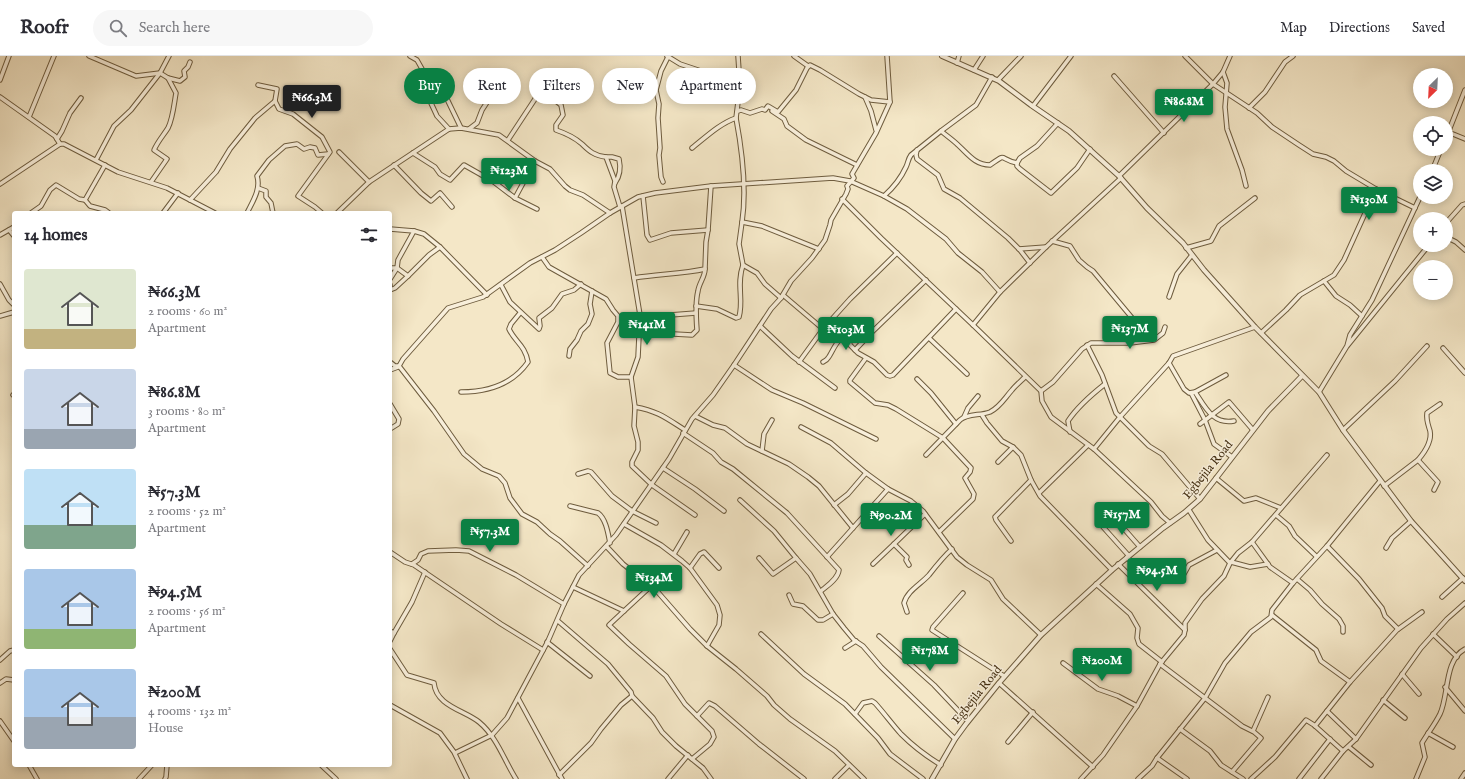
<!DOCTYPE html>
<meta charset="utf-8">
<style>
body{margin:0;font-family:"IM FELL English",serif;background:#f7f7f7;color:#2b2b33;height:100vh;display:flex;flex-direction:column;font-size:15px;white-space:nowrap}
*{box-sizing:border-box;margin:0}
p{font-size:13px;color:#7c7c81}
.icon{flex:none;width:22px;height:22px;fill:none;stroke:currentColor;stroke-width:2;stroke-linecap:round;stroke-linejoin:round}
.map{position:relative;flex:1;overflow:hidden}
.drawer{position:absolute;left:12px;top:155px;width:380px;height:556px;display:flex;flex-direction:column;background:#fff;border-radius:4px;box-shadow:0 2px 10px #0003}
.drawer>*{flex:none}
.top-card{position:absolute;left:404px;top:12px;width:380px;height:36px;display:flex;gap:8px}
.needle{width:26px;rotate:204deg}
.tools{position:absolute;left:1413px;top:12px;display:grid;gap:8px}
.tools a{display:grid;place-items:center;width:40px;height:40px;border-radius:50%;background:#fff;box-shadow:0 2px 10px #0003;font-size:20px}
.price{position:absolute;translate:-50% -34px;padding:0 9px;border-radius:4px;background:#0b8043;color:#fff;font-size:13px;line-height:26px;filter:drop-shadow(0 1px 2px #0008)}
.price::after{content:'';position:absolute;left:50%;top:24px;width:12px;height:9px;margin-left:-6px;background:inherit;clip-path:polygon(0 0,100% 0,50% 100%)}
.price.on{background:#222;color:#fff}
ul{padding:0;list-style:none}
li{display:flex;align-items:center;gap:12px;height:100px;padding:0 12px}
li span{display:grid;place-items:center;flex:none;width:112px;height:80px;border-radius:4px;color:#555}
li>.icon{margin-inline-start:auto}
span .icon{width:48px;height:48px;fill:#fffc;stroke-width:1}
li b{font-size:17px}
h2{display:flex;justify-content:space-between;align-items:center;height:48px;padding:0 12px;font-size:17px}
.tag{padding:0 14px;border-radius:18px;background:#fff;box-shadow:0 2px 10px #0003;font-size:14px;line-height:36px}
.tag.on{background:#0b8043;color:#fff}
header{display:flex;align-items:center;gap:24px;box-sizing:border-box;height:56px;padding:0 20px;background:#fff;border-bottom:1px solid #e1e1e2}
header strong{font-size:19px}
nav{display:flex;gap:22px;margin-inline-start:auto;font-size:14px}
.search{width:280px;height:36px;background:#f7f7f7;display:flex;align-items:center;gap:10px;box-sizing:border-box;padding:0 14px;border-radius:22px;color:#7c7c81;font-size:15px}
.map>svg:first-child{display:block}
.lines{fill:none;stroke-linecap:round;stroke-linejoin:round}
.minor-casing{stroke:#6e5c3e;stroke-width:5.5}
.tertiary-casing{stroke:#6e5c3e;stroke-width:6}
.minor{stroke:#f8efdb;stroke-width:3.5}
.tertiary{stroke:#f8efdb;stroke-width:4}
.labels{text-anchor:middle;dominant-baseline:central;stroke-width:3;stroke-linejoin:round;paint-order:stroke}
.street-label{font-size:12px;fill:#422d10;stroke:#f8efdb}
</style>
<header>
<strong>Roofr</strong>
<div class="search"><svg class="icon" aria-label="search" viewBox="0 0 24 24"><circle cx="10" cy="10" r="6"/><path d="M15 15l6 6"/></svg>Search here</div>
<nav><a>Map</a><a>Directions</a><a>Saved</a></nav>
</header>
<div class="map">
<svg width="1465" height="723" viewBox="0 0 1465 723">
<rect width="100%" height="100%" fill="#f4e7c7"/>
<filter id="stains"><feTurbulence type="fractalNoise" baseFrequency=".005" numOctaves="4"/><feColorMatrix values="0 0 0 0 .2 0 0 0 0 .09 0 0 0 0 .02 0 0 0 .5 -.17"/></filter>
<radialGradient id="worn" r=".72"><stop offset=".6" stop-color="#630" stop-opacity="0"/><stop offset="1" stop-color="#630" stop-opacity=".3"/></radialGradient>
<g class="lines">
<defs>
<g id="minor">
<path d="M89,0L136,20L160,17L168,22L180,25L185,21L184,15L188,11L190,6"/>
<path d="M410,0L417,4L426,20L424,32L437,60L449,73"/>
<path d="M667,0L680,8L707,17L740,24"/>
<path d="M794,0L808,10"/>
<path d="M1185,0L1213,28L1257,57L1272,71L1299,89L1313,98L1326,101L1334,105L1346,115L1376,133L1415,152"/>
<path d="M957,7L959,0"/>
<path d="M974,14L983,0"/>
<path d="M1223,16L1227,27L1225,51L1227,73L1242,114L1246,130"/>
<path d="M1114,20L1164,77"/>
<path d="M0,24L9,0"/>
<path d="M998,24L1021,0"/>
<path d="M0,41L55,80L60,88"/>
<path d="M865,41L871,55L876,74"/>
<path d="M447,43L461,72"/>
<path d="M275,45L279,53L293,58L322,81L330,96L298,140L315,151L322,157"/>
<path d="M1033,50L1071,0"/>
<path d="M1249,52L1265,36L1285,6L1293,0"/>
<path d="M738,55L741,54L750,57L762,53L765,54L768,50L778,56L796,34L807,12L810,9L820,14L859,38L871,44L890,46"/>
<path d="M772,55L784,63L787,70L806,84L857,109"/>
<path d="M29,61L54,0"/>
<path d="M736,62C742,94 747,133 742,166L762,170L819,193"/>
<path d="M469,73L477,67L482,54L495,34"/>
<path d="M941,75L976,49L992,21"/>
<path d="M1448,76L1465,83"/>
<path d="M1446,82L1465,34"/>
<path d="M57,83L62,75L70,57L81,42"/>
<path d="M508,84L535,43L538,34L541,33L561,49L563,59L556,69V74C565,77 574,81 582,88C589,95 595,100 606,101L615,125L614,131L620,151"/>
<path d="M692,92C706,81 719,68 736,62L740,30L738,0"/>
<path d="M917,94L916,99L917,103L938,119L944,133L960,142L1008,182L1020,194L1030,207"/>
<path d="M339,96L369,126"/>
<path d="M413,97L435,111L440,118L450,124L464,109L494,126L515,142"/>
<path d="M606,101H612L619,103C621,112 620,120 615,127"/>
<path d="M96,104L114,70L131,54L160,17L169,0"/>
<path d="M535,105L515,142L537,153"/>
<path d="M1017,107V110L1020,113L1051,137L1077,112L1090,93"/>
<path d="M1017,107L1020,102L1037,90L1058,67"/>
<path d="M394,109L421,137L431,145L440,137L452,151"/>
<path d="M1432,115L1441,93"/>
<path d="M1119,120L1213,28L1223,16L1230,0"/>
<path d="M151,126L167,103L154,94C158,85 163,80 168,72C173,62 174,48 176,37L168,22"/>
<path d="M663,126L661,121L659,99L660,92L658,62L659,48L656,34L661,15L668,1"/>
<path d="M0,128L60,88H64L118,116L167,132L215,157"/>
<path d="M258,132L266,135V141L271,147L273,157"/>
<path d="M643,140L647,179L650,184L671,177L708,174"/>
<path d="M884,140L907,153L946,183L958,197L982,216L1000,236"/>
<path d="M842,143L881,182L973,269L1041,335L1042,345L1051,361L1094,393L1151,446L1162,460L1170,467"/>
<path d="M85,144L105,109"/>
<path d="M190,144L216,116L230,93L255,62L275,45L277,33L258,29"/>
<path d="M622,150L640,259L638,301L631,321L635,351L634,370L638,386V394L632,406V410L652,429L695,459"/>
<path d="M31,157L41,150L50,134L56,129L79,143L85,144L90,150L105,154L109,157"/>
<path d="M163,157L178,137"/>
<path d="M247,157C253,145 261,133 257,120L269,104L285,90L297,88L304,93L310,91L315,92L318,99L328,98"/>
<path d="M337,157L369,126L449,73L461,72L499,79L535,105L550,113L565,130L570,134L583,139L610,157"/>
<path d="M742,166L739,188L743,209L757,217L765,228L781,242"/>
<path d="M1446,167L1462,149L1465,148"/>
<path d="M390,173L414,175L424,178L440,191L487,239"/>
<path d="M9,174L14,180"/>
<path d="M0,179L14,171"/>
<path d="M1446,181L1456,186L1465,194"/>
<path d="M1052,185L1070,190L1079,204L1087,211L1093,215L1138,269"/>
<path d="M1186,192L1211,185L1219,170L1255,142"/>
<path d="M1019,193L1046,191"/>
<path d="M542,201L549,211L606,243L613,254L618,260V266L607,287L610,317L618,321H631"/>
<path d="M390,212H397L408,220L429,199L440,191"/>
<path d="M634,222C658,218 682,218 705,213L706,186L708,174L711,130"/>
<path d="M390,223L397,212L398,204L414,175"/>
<path d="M1324,225L1336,240L1350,249L1362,260"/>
<path d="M0,228L9,244L14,249"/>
<path d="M390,229V230"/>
<path d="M501,229L510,246L539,273L540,270L539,262L552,252L562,238L574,234L581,228"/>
<path d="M390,234L395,232L408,220"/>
<path d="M783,239L823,273"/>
<path d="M1169,241L1177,218L1192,199"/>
<path d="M696,250L717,253L736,262L739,261C744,243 736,229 743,209"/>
<path d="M670,259L696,257"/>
<path d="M0,260L14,256"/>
<path d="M973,269L1000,236L1046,191L1121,122"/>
<path d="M760,270L792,300L835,332"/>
<path d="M1261,277L1286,254L1300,239L1334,219L1344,204L1376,133"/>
<path d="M674,278L692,279L697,274C696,261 695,247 698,235C699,227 705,221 705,213"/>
<path d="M929,282L967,318"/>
<path d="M1087,289L1102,319L1116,357L1149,390L1162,398L1200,443"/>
<path d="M1348,289L1429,189"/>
<path d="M1443,292L1465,317"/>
<path d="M855,294L872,276L926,224"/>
<path d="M569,300L570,293L577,284L581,275L588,268L592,258L590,248L592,235"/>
<path d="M866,302L850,324V326L875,347L888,349L896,353L943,382L971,412L970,416L965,422L974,438L973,443L939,476"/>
<path d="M390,306L395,310H399"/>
<path d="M799,306L823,273L850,243L897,197"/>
<path d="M823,306C825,305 827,304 828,302C833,296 838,277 849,283L850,289L858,297L874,306L887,319L890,320L893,319L956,253"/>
<path d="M1169,307L1184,333L1189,337L1195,336L1226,319"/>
<path d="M734,309L772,334L803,347L876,383"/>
<path d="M390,314L398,311"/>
<path d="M917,323L931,337L956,368"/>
<path d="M1041,335L1053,326L1082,293L1091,287H1130L1154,284L1163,277L1165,271"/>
<path d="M461,336C488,336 512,329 528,306C525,289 515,286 509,273L511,268L520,257"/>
<path d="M1195,336C1205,351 1213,369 1234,365"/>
<path d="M1319,336L1347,290L1350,279L1372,244L1420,141"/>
<path d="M1191,337L1205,364L1214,388L1232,401"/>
<path d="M13,339L14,338"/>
<path d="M390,348L399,363L398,368L390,373"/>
<path d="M635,351C658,355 666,362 685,374"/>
<path d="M982,359L987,367L1002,385L1013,391L998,406"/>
<path d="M695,360L713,369L725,372L747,388L789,408L808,421L819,430L853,472L888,433L911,445L923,455L957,501L967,509L991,524L1003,543L1041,579"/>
<path d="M964,361L968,352L978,340"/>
<path d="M1200,368L1229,346L1253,374"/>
<path d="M801,371L831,387L866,417L888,433"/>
<path d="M1343,374L1395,325L1427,290"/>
<path d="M1070,376L1068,365C1078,350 1091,339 1105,328"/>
<path d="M683,377L713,397L721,406L733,413L787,457L839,514C838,523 827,530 821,535"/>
<path d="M1094,393L1120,361L1169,307L1173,300L1255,271"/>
<path d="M762,395L764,378L772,364"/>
<path d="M926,399L960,364C968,357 980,360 990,356C1000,351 1004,343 1012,334C1016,329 1021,325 1025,321"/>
<path d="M1418,404C1424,397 1432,385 1430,375C1428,368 1426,364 1427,357L1440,348"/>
<path d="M663,412L695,433L724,455"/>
<path d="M578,418L588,415L591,416L612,440L632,455L656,467"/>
<path d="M1216,422L1244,445L1256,442L1281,452"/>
<path d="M1031,424L1040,440L1112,514"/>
<path d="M1384,430L1418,404L1438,426L1434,434"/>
<path d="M1039,437L1088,389"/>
<path d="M740,444L774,475L796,502"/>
<path d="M834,449L848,438L866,417"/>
<path d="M570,450L598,457C606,463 608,477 610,487"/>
<path d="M1189,454L1208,484L1230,507"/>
<path d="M1276,459L1289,470L1295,480L1316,500"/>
<path d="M1118,466L1140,491"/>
<path d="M624,468L661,489L682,505L690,512L717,549L720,559L719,569L707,590"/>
<path d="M1103,471L1129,500"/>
<path d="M1011,485L996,464L995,461L1031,424L1021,399L1013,391"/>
<path d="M1252,486L1270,511L1293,527"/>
<path d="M1327,490L1359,523L1382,552L1385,560L1398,573"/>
<path d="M607,491L623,508L656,534L690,573L707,590L736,613L767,640L774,649L790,663L835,695L864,723"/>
<path d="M1386,492L1392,482L1411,465"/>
<path d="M390,496L405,506L414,509L501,568L543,594"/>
<path d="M674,498L687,476"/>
<path d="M827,501L853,472"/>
<path d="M1127,501L1147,524L1157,526L1172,522L1180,525L1189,509L1217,494"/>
<path d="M759,502L773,518L796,502L810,518L833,558L844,572L854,584L863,590L881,611L955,683"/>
<path d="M1231,506L1250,511L1268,508"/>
<path d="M412,508L418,504L421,498L428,495L456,494L469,495L516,519L564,548"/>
<path d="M873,508L894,488"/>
<path d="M1118,508L1185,574"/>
<path d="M909,509L906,504L907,501L894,488L925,458"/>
<path d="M588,510L560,485L550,478L537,466L522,458L510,442L505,427L499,420L482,413L464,398L434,355L399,310L403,303L448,252L483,241L530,207L555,194L581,177L610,157L638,141L655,137L711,130L833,122L850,125L884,140C893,132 901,122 906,111C908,107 908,103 911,99L941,75C947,80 953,84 958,89C968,98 975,109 990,109C1008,96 998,103 1017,107"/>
<path d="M690,512L700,498L704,496L719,512"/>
<path d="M1297,523L1310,534L1322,548L1339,563L1343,570V576"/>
<path d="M1096,528L1130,558L1138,572L1137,582L1139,588L1162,606"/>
<path d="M573,531L624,555L609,569L629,588L666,620L685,648L712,675L714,681L710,688L692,703"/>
<path d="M963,537L933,571L932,574L1004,620"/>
<path d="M789,539L793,548L803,550L818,564H823L833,558"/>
<path d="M1442,541L1463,522"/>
<path d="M624,555L651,530"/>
<path d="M907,556L904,547C907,535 921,528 929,519C936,510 943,501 952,493"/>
<path d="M1272,559L1316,594L1321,605L1350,626"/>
<path d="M558,565L608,608L631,636L632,640L653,662L662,676L676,690L703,712L711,723"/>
<path d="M390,575L394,577L390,585"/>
<path d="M394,577L412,546L425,516"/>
<path d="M761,578L804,618L845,648L878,682L890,698L923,723"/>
<path d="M1433,578L1457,601"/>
<path d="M879,580L934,629L968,665"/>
<path d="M547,586L590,620"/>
<path d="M845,592L856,585"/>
<path d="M390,593L407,619L434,627C436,650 464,654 479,666C497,681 504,704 516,723"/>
<path d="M0,604L10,595L14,594"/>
<path d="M1063,607L1098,633L1118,640L1137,650"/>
<path d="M1160,608L1242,670L1254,676L1261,682L1232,716"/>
<path d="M1402,618L1419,638"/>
<path d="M0,627L6,623L14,624"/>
<path d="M999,627L1093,711"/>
<path d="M1445,631L1465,655"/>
<path d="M518,642L562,723"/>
<path d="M1383,644L1405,662"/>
<path d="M390,649L440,677L454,696L467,723"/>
<path d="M1327,655L1356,683"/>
<path d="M855,658L863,647L872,645L875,647C884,657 892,668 901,678C913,690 926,700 941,709"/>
<path d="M697,660L709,647L715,650L759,688L804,723"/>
<path d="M0,665L14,685"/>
<path d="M1315,670L1350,626L1397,574L1422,556"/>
<path d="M1180,673L1210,695L1221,709L1243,723"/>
<path d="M1253,675L1268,641"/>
<path d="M1428,677L1453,691"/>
<path d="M1008,686L1033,656"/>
<path d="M1349,691L1371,709"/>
<path d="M455,697L492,679L507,662L548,585L564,548L579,519L616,479L669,403L692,363L713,339L734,309L771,253L781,242L791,225L812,202L825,184L830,169L831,164L846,138L848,133L847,130L854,122L852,118L876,77L890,46L887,0"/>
<path d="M1157,702L1187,723"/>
<path d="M29,709L37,723"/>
<path d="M321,709L336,723"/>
<path d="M559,719L591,687L601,673L621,649L632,640"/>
<path d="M139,723L152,709"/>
<path d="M165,723L166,721L167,709"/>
<path d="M668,723L688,699"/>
<path d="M835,723L849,709"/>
<path d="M1081,723L1103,699L1137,650L1160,608L1184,579L1185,574V567L1202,543L1224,520L1230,507L1238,497L1252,486L1327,399"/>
<path d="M1138,723L1152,710L1157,702L1205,642L1225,607L1251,576L1271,561L1272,554L1293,527L1327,490L1380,425"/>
<path d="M1251,723L1275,701L1306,664L1314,669L1343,695"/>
<path d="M1299,723L1330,683"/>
<path d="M1321,723L1343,695L1356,683L1421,592L1447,563L1465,547"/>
<path d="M1416,723L1425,701L1422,687C1428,677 1435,668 1440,658C1449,639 1444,604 1465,593"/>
<path d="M1461,723L1465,717"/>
</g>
<g id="tertiary">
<path d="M942,0L999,25L1031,49L1069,75L1119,120L1147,152L1183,187L1204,214L1255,271L1319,336L1343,374L1411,465L1465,525"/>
<path d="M932,723L955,683L966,668L999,627L1041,579L1112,514L1163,472L1184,457L1200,443L1268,355L1302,320"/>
</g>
</defs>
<use href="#minor" class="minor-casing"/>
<use href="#tertiary" class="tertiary-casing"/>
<use href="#minor" class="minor"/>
<use href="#tertiary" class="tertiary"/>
</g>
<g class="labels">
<g class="street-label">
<text transform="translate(1208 414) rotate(-51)">Egbejila Road</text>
<text transform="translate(977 639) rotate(-51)">Egbejila Road</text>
</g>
</g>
<rect width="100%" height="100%" filter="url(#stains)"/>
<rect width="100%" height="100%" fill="url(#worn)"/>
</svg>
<div class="tools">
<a><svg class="needle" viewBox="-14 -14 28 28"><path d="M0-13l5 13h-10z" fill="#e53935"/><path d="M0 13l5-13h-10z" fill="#7c7c81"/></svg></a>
<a><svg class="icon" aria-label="locate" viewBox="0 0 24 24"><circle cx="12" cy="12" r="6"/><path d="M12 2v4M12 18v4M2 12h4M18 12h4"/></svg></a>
<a><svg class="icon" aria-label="layers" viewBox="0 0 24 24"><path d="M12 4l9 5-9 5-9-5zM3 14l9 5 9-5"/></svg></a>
<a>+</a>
<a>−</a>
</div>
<b class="price on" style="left:312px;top:63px">₦66.3M</b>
<b class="price" style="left:1184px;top:67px">₦86.8M</b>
<b class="price" style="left:509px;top:136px">₦123M</b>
<b class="price" style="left:1369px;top:165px">₦130M</b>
<b class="price" style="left:647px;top:290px">₦141M</b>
<b class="price" style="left:1130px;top:294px">₦137M</b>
<b class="price" style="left:846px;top:295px">₦103M</b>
<b class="price" style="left:1122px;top:480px">₦157M</b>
<b class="price" style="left:891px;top:481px">₦90.2M</b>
<b class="price" style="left:490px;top:497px">₦57.3M</b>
<b class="price" style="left:1157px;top:536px">₦94.5M</b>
<b class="price" style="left:654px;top:543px">₦134M</b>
<b class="price" style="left:930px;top:616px">₦178M</b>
<b class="price" style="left:1102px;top:626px">₦200M</b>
<div class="top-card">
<a class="tag on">Buy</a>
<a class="tag">Rent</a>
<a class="tag">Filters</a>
<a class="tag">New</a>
<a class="tag">Apartment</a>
</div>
<section class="drawer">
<h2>14 homes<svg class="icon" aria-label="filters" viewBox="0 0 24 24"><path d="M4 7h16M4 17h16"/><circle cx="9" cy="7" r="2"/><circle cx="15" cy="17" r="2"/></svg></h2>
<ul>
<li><span style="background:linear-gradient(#dfe7d0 75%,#c2b280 0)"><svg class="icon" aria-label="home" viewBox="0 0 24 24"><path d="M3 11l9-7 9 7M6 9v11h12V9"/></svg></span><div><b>₦66.3M</b><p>2 rooms · 60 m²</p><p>Apartment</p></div></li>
<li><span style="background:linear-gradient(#c9d6e8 75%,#9aa5b1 0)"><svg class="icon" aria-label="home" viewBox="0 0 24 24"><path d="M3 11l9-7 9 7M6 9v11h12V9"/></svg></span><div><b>₦86.8M</b><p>3 rooms · 80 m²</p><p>Apartment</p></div></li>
<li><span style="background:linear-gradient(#bfe0f5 70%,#7fa58c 0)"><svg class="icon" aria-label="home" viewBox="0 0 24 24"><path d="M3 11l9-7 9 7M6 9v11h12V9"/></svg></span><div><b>₦57.3M</b><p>2 rooms · 52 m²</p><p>Apartment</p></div></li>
<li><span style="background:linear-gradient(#a9c7e8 75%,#8fb573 0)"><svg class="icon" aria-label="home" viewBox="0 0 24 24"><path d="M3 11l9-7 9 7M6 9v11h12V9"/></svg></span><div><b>₦94.5M</b><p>2 rooms · 56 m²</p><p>Apartment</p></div></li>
<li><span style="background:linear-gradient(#a9c7e8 60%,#9aa5b1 0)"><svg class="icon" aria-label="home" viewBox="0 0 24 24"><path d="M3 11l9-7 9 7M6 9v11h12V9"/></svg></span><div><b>₦200M</b><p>4 rooms · 132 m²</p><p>House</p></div></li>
</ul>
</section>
</div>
